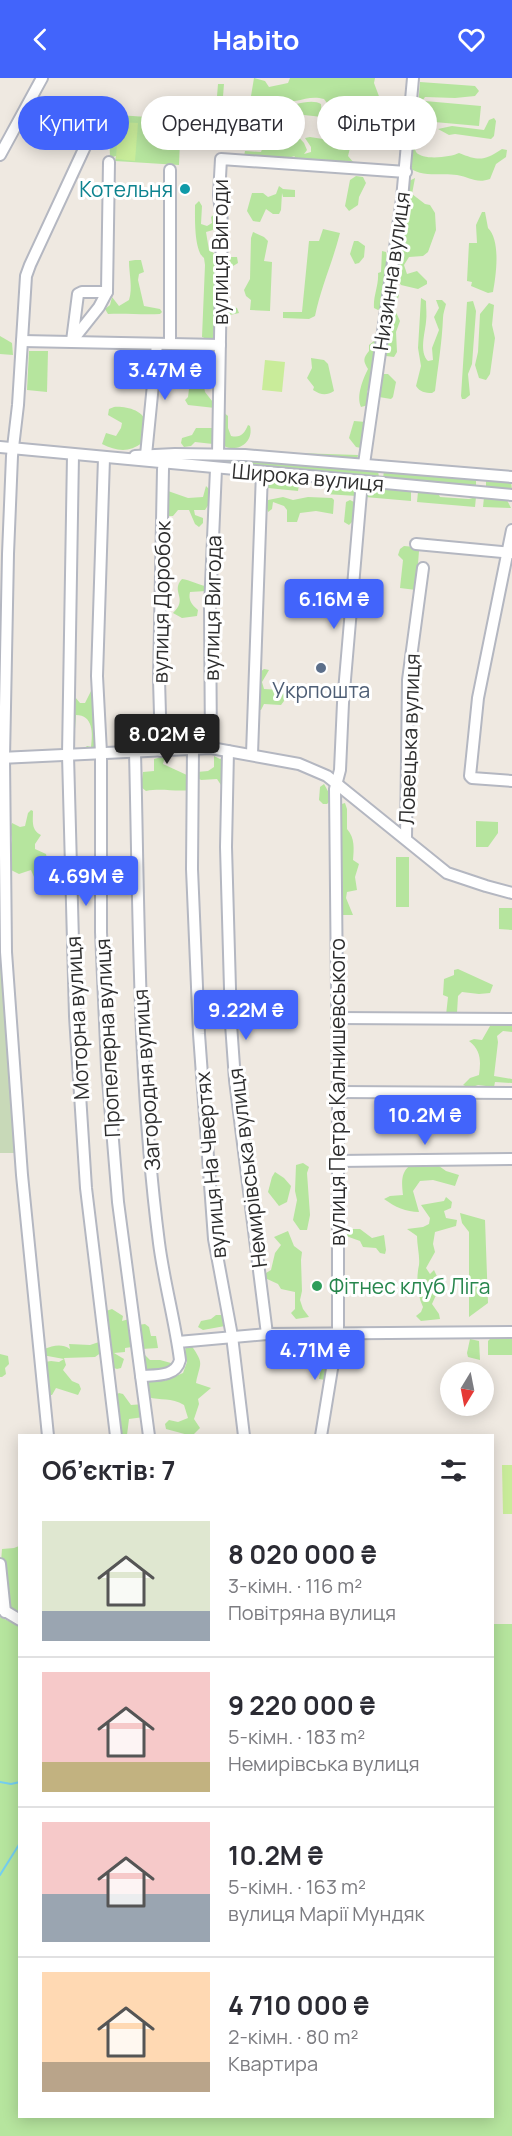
<!DOCTYPE html>
<html lang="uk">
<meta charset="utf-8">
<style>
body{margin:0;font-family:Manrope,sans-serif;background:#f2f2f3;color:#2b2b33;height:100vh;display:flex;flex-direction:column;font-size:22px;white-space:nowrap}
*{box-sizing:border-box;margin:0}
p{font-size:20px;color:#7c7c81}
.icon{flex:none;width:33px;height:33px;fill:none;stroke:currentColor;stroke-width:2;stroke-linecap:round;stroke-linejoin:round}
.map{position:relative;flex:1;overflow:hidden}
.panel{position:absolute;left:18px;top:1356px;width:476px;height:684px;display:flex;flex-direction:column;background:#fff;border-radius:0px;box-shadow:0 3px 15px #0003}
.panel>*{flex:none}
.hud{position:absolute;left:18px;top:18px;width:477px;height:54px;display:flex;gap:12px}
.needle{width:39px;rotate:190deg}
.controls{position:absolute;left:440px;top:1284px;display:grid;gap:12px}
.controls a{display:grid;place-items:center;width:54px;height:54px;border-radius:50%;background:#fff;box-shadow:0 3px 15px #0003;font-size:30px}
.price{position:absolute;translate:-50% -51px;padding:0 14px;border-radius:6px;background:#4264fb;color:#fff;font-size:20px;line-height:39px;filter:drop-shadow(0 2px 3px #0008)}
.price::after{content:'';position:absolute;left:50%;top:36px;width:18px;height:14px;margin-left:-9px;background:inherit;clip-path:polygon(0 0,100% 0,50% 100%)}
.price.selected{background:#222;color:#fff}
ul{padding:0;list-style:none}
li{display:flex;align-items:center;gap:18px;height:150px;padding:0 24px}
li+li{border-top:2px solid #e1e1e2}
li span{display:grid;place-items:center;flex:none;width:168px;height:120px;border-radius:0px;color:#555}
li>.icon{margin-inline-start:auto}
span .icon{width:72px;height:72px;fill:#fffc;stroke-width:1}
li b{font-size:26px}
h2{display:flex;justify-content:space-between;align-items:center;height:72px;padding:0 24px;font-size:26px}
.chip{padding:0 21px;border-radius:27px;background:#fff;box-shadow:0 3px 15px #0003;font-size:21px;line-height:54px}
.chip.selected{background:#4264fb;color:#fff}
header{display:flex;justify-content:space-between;align-items:center;height:78px;padding:0 24px;background:#4264fb;color:#fff;font-size:27px;font-weight:700}
.map>svg:first-child{display:block}
.green{fill:#b6e59e}
.cemetery{fill:#c8d9b8}
.pitch{fill:#c9ec9a}
.lines{fill:none;stroke-linecap:round;stroke-linejoin:round}
.stream{stroke:#75cff0;stroke-width:2}
.minor-casing{stroke:#b4b7c1;stroke-width:14}
.minor{stroke:#fff;stroke-width:10}
.culture-dot{fill:#0f9aa8;stroke:#fff;stroke-width:2}
.service-dot{fill:#5c6f8a;stroke:#fff;stroke-width:2}
.leisure-dot{fill:#2e9e5b;stroke:#fff;stroke-width:2}
.labels{text-anchor:middle;dominant-baseline:central;stroke-width:6;stroke-linejoin:round;paint-order:stroke}
.culture-label{font-size:21px;fill:#0d838f;stroke:#fff;text-anchor:end}
.street-label{font-size:21px;fill:#2e2e2e;stroke:#fff}
.service-label{font-size:21px;fill:#4e5e75;stroke:#fff}
.leisure-label{font-size:21px;fill:#27864d;stroke:#fff;text-anchor:start}
</style>
<header><svg class="icon" aria-label="back" viewBox="0 0 24 24"><path d="M15 5l-7 7 7 7"/></svg>Habito<svg class="icon" aria-label="heart" viewBox="0 0 24 24"><path d="M12 20l-8-8c-3-5 5-10 8-4 3-6 11-1 8 4z"/></svg></header>
<div class="map">
<svg width="512" height="2058" viewBox="0 0 512 2058">
<rect width="100%" height="100%" fill="#efe9e1"/>
<g class="green">
<path d="M254,0L265,3L269,9L288,5L290,0H375L374,5L380,21L376,24C362,22 349,15 336,24L337,38L331,42C325,37 325,32 327,25L324,21C313,18 306,21 295,23C284,24 275,23 264,21L261,25C263,35 273,37 276,47C278,52 276,57 276,63L284,46L281,31C292,27 312,20 321,26L322,39L304,37L296,42L294,54L304,65L307,72L304,76L311,74V69L305,60L310,59L336,63L342,58V47L349,44L357,47L355,57L363,65L351,66L348,78L354,85L349,87L293,81L295,78L284,81L244,78L245,73L261,74L264,66L262,56L256,52L251,56L235,55L227,69L225,68L223,56L225,32L232,34L237,49L248,51L253,42L254,28L251,18Z"/>
<path d="M420,4L475,8L479,13L475,18L455,20L425,19L418,29Z"/>
<path d="M218,6H224L220,57L214,56Z"/>
<path d="M425,23L481,28L479,48L423,43Z"/>
<path d="M118,37L147,39L146,61L180,63L179,87L115,83L116,78L110,80L109,48L112,43L118,46Z"/>
<path d="M494,40L496,43L494,58L491,61L455,56L449,57L438,51L452,48L484,52L489,42Z"/>
<path d="M413,65C414,68 415,71 416,74C423,83 451,79 459,75C479,83 484,83 502,71L507,72L506,79L496,86L490,101C476,106 470,99 457,97C441,94 419,101 407,87L410,67Z"/>
<path d="M356,98L363,99L366,105L359,119L358,127L349,133L345,128L350,102Z"/>
<path d="M415,100L412,116L425,126L430,127L435,135L436,152L428,174L423,178L409,179L404,187L407,196L417,193L427,203V206L418,211L401,207L396,199L398,171L409,103Z"/>
<path d="M279,108L283,111L295,112V119H283L282,115L281,132L279,136H273L266,131L260,144L253,143L247,133L252,115H263L268,119L276,116Z"/>
<path d="M199,123L202,128L201,146L207,148L212,145L211,139L216,135L217,148L213,152L206,154L209,172L220,179H237L238,185L228,191L226,197L229,209L225,226L237,230L239,235L230,237L225,232L214,260L207,261L202,259L205,187L204,180C194,173 195,140 195,127Z"/>
<path d="M482,134H485L488,150C501,163 496,197 493,214L488,215L471,208L472,204L467,203L469,165H477L476,147Z"/>
<path d="M323,151L340,155C333,183 321,209 315,238L309,241L283,240V234H302L309,163H319Z"/>
<path d="M253,154L264,159L268,163L264,183L272,184L270,233L250,232L251,222L246,218L244,212L250,201L251,160Z"/>
<path d="M354,163H358L365,168L364,179L359,185L355,186L350,176Z"/>
<path d="M382,173L386,174L389,192L383,229L378,232L374,230C373,218 379,207 378,195L381,194Z"/>
<path d="M135,182H141L144,194L139,196L138,202L144,228L160,231L162,234L160,236C142,237 125,235 108,236L105,231L110,227L112,219L119,228L129,222C133,210 129,196 129,183Z"/>
<path d="M393,214L398,215L399,217L395,232L400,243L396,254L397,274L394,279L386,278L383,276Z"/>
<path d="M421,220L426,223C426,230 427,237 426,244C425,255 419,274 428,283L433,282L432,270L439,252L434,239L439,230L436,222H442L446,226C445,231 443,235 443,240C442,264 438,289 435,313L432,315C425,315 420,314 416,308L421,288L418,270Z"/>
<path d="M473,223L476,233L472,286L468,296L470,317L465,321H462L461,318L467,224Z"/>
<path d="M489,225L494,227L492,247L495,260L490,296L486,302L479,300L475,287L478,274L480,236Z"/>
<path d="M0,258L12,265L13,277L0,276Z"/>
<path d="M374,263L378,267L373,301L367,314L368,327L361,329C356,318 363,301 368,291C363,283 363,280 369,273V267Z"/>
<path d="M187,269L216,271L215,313Z"/>
<path d="M29,273H48L47,314L27,312Z"/>
<path d="M311,280L324,282L328,286L334,313C326,318 321,317 313,312L314,309L307,300L312,290Z"/>
<path d="M382,296H388L396,304L393,319L391,321L379,319L377,313Z"/>
<path d="M203,303L205,314L216,328L215,330L188,327L185,322L188,319L189,311L198,304Z"/>
<path d="M114,329C125,328 145,332 146,346C147,351 143,360 142,365C129,375 116,373 102,366L106,355L116,358L121,350L122,345L108,337L109,331Z"/>
<path d="M223,334L228,338V350L231,358C241,360 244,356 248,347L250,348C254,364 238,375 224,368C221,366 218,363 215,362L213,366L195,364L191,368L184,369L181,365L182,360L192,357L196,350H213Z"/>
<path d="M354,343L366,344L361,370L356,369L349,360Z"/>
<path d="M266,374L358,377L357,382Z"/>
<path d="M192,376L378,393L379,399L195,385L179,377Z"/>
<path d="M384,392L476,400V408L383,401Z"/>
<path d="M271,400L292,403L299,406L298,413L268,410L269,403Z"/>
<path d="M486,401L511,403L512,412L486,409Z"/>
<path d="M338,406L353,408L357,418L325,416L329,408Z"/>
<path d="M206,408L211,413L209,426L205,432H194L195,437L203,440V445L199,449L195,446L189,432H178L173,438H166L165,416L168,413L188,420L203,419Z"/>
<path d="M377,411L411,413V423L365,419L367,413Z"/>
<path d="M418,414L438,415L440,419L469,421L476,419L475,429L417,424Z"/>
<path d="M283,419L293,422L308,419L332,420L334,422L333,436L316,433L300,435L297,444H287V432L284,428L273,424L272,431L268,434L266,426L268,422Z"/>
<path d="M484,419L507,422L511,430L483,429Z"/>
<path d="M350,422L354,424L356,440L349,447L344,444L346,424Z"/>
<path d="M404,468L415,469L419,473L416,512L400,510L403,482L398,477L400,471Z"/>
<path d="M182,501C190,502 197,506 205,508L206,513L190,514C188,522 192,527 198,532L197,538L182,540L173,535C189,520 170,514 182,501Z"/>
<path d="M264,591L269,592L262,604L264,611L281,612L284,616V623L281,627L264,626L261,632H257L259,595Z"/>
<path d="M72,605L75,607V619L80,625H85L91,613L95,612L96,670H85L87,668L91,669C93,655 93,637 76,637L75,651L71,657Z"/>
<path d="M165,678L163,686L189,698L190,712C175,714 162,710 146,713L141,709L143,694L154,693V681Z"/>
<path d="M214,678L220,681L227,679L226,708L221,707L217,701L201,702L195,698L197,694L208,693L214,689Z"/>
<path d="M324,706L329,715V724L327,726H323L319,722L320,709Z"/>
<path d="M345,725L347,731V751C355,760 354,771 353,782L359,786L355,799L357,812L347,814L346,820L353,837H338L335,728Z"/>
<path d="M31,732L33,733C33,743 31,752 41,757L35,766V771L46,776L47,781L53,784L54,787L51,791L49,798L38,808L31,792L19,796L11,792L10,771L12,762L10,750L12,745L20,749L25,748L28,735Z"/>
<path d="M476,743L498,744V755L488,769H476Z"/>
<rect x="396" y="779" width="13" height="50"/>
<path d="M499,830H512V852L499,851Z"/>
<path d="M458,891L493,907L490,915L479,916L462,914L458,918L457,935L452,937H446L448,919L443,917L444,901L454,897V892Z"/>
<path d="M490,943H512V954L503,953L497,958L498,964L494,998L512,1001V1005L495,1004L494,1009L478,1007L470,1010L463,1007L470,1000L479,997C481,983 481,972 469,963L474,961L482,962L490,948Z"/>
<path d="M303,1085L309,1089L307,1095L310,1137L307,1152H300L293,1142L297,1122L295,1113L296,1087Z"/>
<path d="M411,1087L422,1089L439,1088L446,1093L459,1097L455,1108L433,1102L420,1103L413,1113L419,1134C406,1134 395,1129 384,1121L390,1118L403,1117C402,1105 400,1094 411,1087Z"/>
<path d="M275,1094L284,1100L291,1108L287,1124L279,1128L268,1114L272,1099Z"/>
<path d="M446,1119L452,1124L451,1130L444,1133L446,1140L457,1142L456,1148L435,1154L433,1166L435,1174L426,1190L430,1196L434,1192C443,1210 439,1209 432,1226L439,1236L440,1241L421,1243L416,1238L421,1234L423,1229C417,1216 416,1200 419,1187C420,1179 417,1167 417,1158L407,1151L423,1149L429,1146L430,1140L421,1127L444,1123Z"/>
<path d="M460,1135L485,1142L488,1225L469,1239V1154L462,1145Z"/>
<path d="M352,1151H360L372,1160L384,1157L386,1172L385,1176L380,1175L376,1170L363,1169L360,1163L346,1158Z"/>
<path d="M288,1153L294,1168L302,1174L301,1182L302,1213L300,1222L303,1231L309,1239L296,1241L291,1235L295,1231V1214L281,1211L278,1206L265,1200L266,1195L271,1192L275,1175L281,1167L274,1159Z"/>
<path d="M112,1231L123,1238L122,1243L129,1241L132,1269L125,1270V1274L114,1275L124,1281L121,1290L117,1291L111,1289L106,1233Z"/>
<path d="M216,1237H225V1248L203,1252L198,1249L201,1243L211,1241Z"/>
<path d="M145,1246L149,1249L151,1258H156L158,1270L142,1271L138,1247Z"/>
<path d="M512,1259V1277H488V1263L491,1260Z"/>
<path d="M470,1261L479,1263L480,1282L468,1279L467,1275Z"/>
<path d="M99,1264L102,1266V1274L95,1279L64,1280L66,1287L63,1292L72,1303L79,1306L81,1311L78,1317L56,1310L52,1317H47L45,1284L51,1283L59,1284L64,1281L42,1277L44,1271C53,1268 61,1265 70,1271L69,1266L90,1267Z"/>
<path d="M191,1267C205,1287 200,1284 196,1305L211,1310L198,1321L199,1326L194,1341L200,1350L192,1358L166,1351L165,1346L169,1342L178,1344L188,1340L184,1327C171,1319 161,1323 148,1319L145,1308L148,1303H164L183,1295L187,1284L185,1274L186,1269Z"/>
<path d="M324,1275L332,1278L325,1302L319,1301Z"/>
<path d="M0,1276L8,1278L9,1286L5,1290L6,1296L2,1299H0Z"/>
<path d="M145,1277L150,1282H160L171,1285L170,1289L150,1298C145,1291 140,1285 145,1277Z"/>
<path d="M119,1315L123,1316L131,1327L144,1326V1339L129,1341L127,1357H119C121,1344 116,1331 116,1317Z"/>
<path d="M19,1468V1536L12,1533L8,1529L6,1494L1,1484L2,1471L14,1470Z"/>
<path d="M0,1539L20,1548V2038H492V1546H512V2058H0Z"/>
</g>
<path class="cemetery" d="M5,833L17,1075H0V834Z"/>
<g class="pitch">
<path d="M118,44L138,45L135,83L116,81Z"/>
<path d="M265,282L285,284L282,314L262,312Z"/>
<path d="M502,1387H512V1436H503Z"/>
</g>
<g class="lines">
<g class="stream">
<path d="M0,1704L11,1706L20,1704"/>
<path d="M0,1797L20,1765"/>
</g>
<defs>
<g id="minor">
<path d="M0,77L42,0"/>
<path d="M22,263L220,267"/>
<path d="M72,263L99,229L107,214L109,84"/>
<path d="M72,263L78,216L82,214H107"/>
<path d="M170,266V92"/>
<path d="M0,369L512,417"/>
<path d="M218,376L222,145L219,117L221,81L406,94"/>
<path d="M73,377L68,677L75,938L86,1110L116,1358"/>
<path d="M146,377L157,266"/>
<path d="M135,378L175,376L245,377L512,399"/>
<path d="M104,380L97,598L101,675V854L107,989L118,1124L149,1358"/>
<path d="M364,386L402,121L413,0"/>
<path d="M512,452L478,620L470,698L472,700L512,703"/>
<path d="M416,466L512,475"/>
<path d="M211,670L210,530L216,391"/>
<path d="M193,671L192,791L199,956L214,1161L232,1258L244,1358"/>
<path d="M161,673L159,601L163,391L165,379"/>
<path d="M228,673L226,769L231,946L235,1002L267,1256"/>
<path d="M135,674C139,838 138,1002 159,1165C164,1204 175,1243 180,1282C176,1299 156,1297 141,1298"/>
<path d="M252,676L262,394"/>
<path d="M0,680L211,670L299,686L327,698L447,795L486,808L512,815"/>
<path d="M406,761L408,602L423,490"/>
<path d="M337,940L512,941"/>
<path d="M338,1014L512,1015"/>
<path d="M338,1083L512,1081"/>
<path d="M178,1264L267,1256L512,1254"/>
<path d="M48,1358L22,1097L6,874L4,680L8,476L12,378L18,327L26,198L30,187L90,58L103,53"/>
<path d="M321,1358L338,1254V1014L335,711L340,692L343,625L362,403"/>
<path d="M0,1486L5,1534"/>
<path d="M0,1530L20,1542"/>
</g>
</defs>
<use href="#minor" class="minor-casing"/>
<use href="#minor" class="minor"/>
</g>
<circle class="culture-dot" cx="185" cy="111" r="6"/>
<circle class="service-dot" cx="321" cy="590" r="6"/>
<circle class="leisure-dot" cx="317" cy="1208" r="6"/>
<g class="labels">
<g class="culture-label">
<text x="173" y="111">Котельня</text>
</g>
<g class="street-label">
<text transform="translate(220 174) rotate(-90)">вулиця Вигоди</text>
<text transform="translate(391 193) rotate(-82)">Низинна вулиця</text>
<text transform="translate(308 399) rotate(5)">Широка вулиця</text>
<text transform="translate(161 524) rotate(-89)">вулиця Доробок</text>
<text transform="translate(212 530) rotate(-89)">вулиця Вигода</text>
<text transform="translate(409 661) rotate(-88)">Ловецька вулиця</text>
<text transform="translate(77 940) rotate(-93)">Моторна вулиця</text>
<text transform="translate(107 960) rotate(-93)">Пропелерна вулиця</text>
<text transform="translate(146 1002) rotate(-94)">Загородня вулиця</text>
<text transform="translate(337 1014) rotate(-90)">вулиця Петра Калнишевського</text>
<text transform="translate(210 1087) rotate(-95)">вулиця На Чвертях</text>
<text transform="translate(247 1090) rotate(-97)">Немирівська вулиця</text>
</g>
<g class="service-label">
<text x="321" y="612">Укрпошта</text>
</g>
<g class="leisure-label">
<text x="329" y="1208">Фітнес клуб Ліга</text>
</g>
</g>
</svg>
<div class="controls">
<a><svg class="needle" viewBox="-14 -14 28 28"><path d="M0-13l5 13h-10z" fill="#e53935"/><path d="M0 13l5-13h-10z" fill="#7c7c81"/></svg></a>
</div>
<b class="price" style="left:165px;top:323px">3.47M ₴</b>
<b class="price" style="left:334px;top:552px">6.16M ₴</b>
<b class="price selected" style="left:167px;top:687px">8.02M ₴</b>
<b class="price" style="left:86px;top:829px">4.69M ₴</b>
<b class="price" style="left:246px;top:963px">9.22M ₴</b>
<b class="price" style="left:425px;top:1068px">10.2M ₴</b>
<b class="price" style="left:315px;top:1303px">4.71M ₴</b>
<div class="hud">
<a class="chip selected">Купити</a>
<a class="chip">Орендувати</a>
<a class="chip">Фільтри</a>
</div>
<section class="panel">
<h2>Об’єктів: 7<svg class="icon" aria-label="filters" viewBox="0 0 24 24"><path d="M4 7h16M4 17h16"/><circle cx="9" cy="7" r="2"/><circle cx="15" cy="17" r="2"/></svg></h2>
<ul>
<li><span style="background:linear-gradient(#dfe7d0 75%,#9aa5b1 0)"><svg class="icon" aria-label="home" viewBox="0 0 24 24"><path d="M3 11l9-7 9 7M6 9v11h12V9"/></svg></span><div><b>8 020 000 ₴</b><p>3-кімн. · 116 m²</p><p>Повітряна вулиця</p></div></li>
<li><span style="background:linear-gradient(#f6c9c9 75%,#c2b280 0)"><svg class="icon" aria-label="home" viewBox="0 0 24 24"><path d="M3 11l9-7 9 7M6 9v11h12V9"/></svg></span><div><b>9 220 000 ₴</b><p>5-кімн. · 183 m²</p><p>Немирівська вулиця</p></div></li>
<li><span style="background:linear-gradient(#f6c9c9 60%,#9aa5b1 0)"><svg class="icon" aria-label="home" viewBox="0 0 24 24"><path d="M3 11l9-7 9 7M6 9v11h12V9"/></svg></span><div><b>10.2M ₴</b><p>5-кімн. · 163 m²</p><p>вулиця Марії Мундяк</p></div></li>
<li><span style="background:linear-gradient(#ffd9b3 75%,#b9a48a 0)"><svg class="icon" aria-label="home" viewBox="0 0 24 24"><path d="M3 11l9-7 9 7M6 9v11h12V9"/></svg></span><div><b>4 710 000 ₴</b><p>2-кімн. · 80 m²</p><p>Квартира</p></div></li>
</ul>
</section>
</div>
